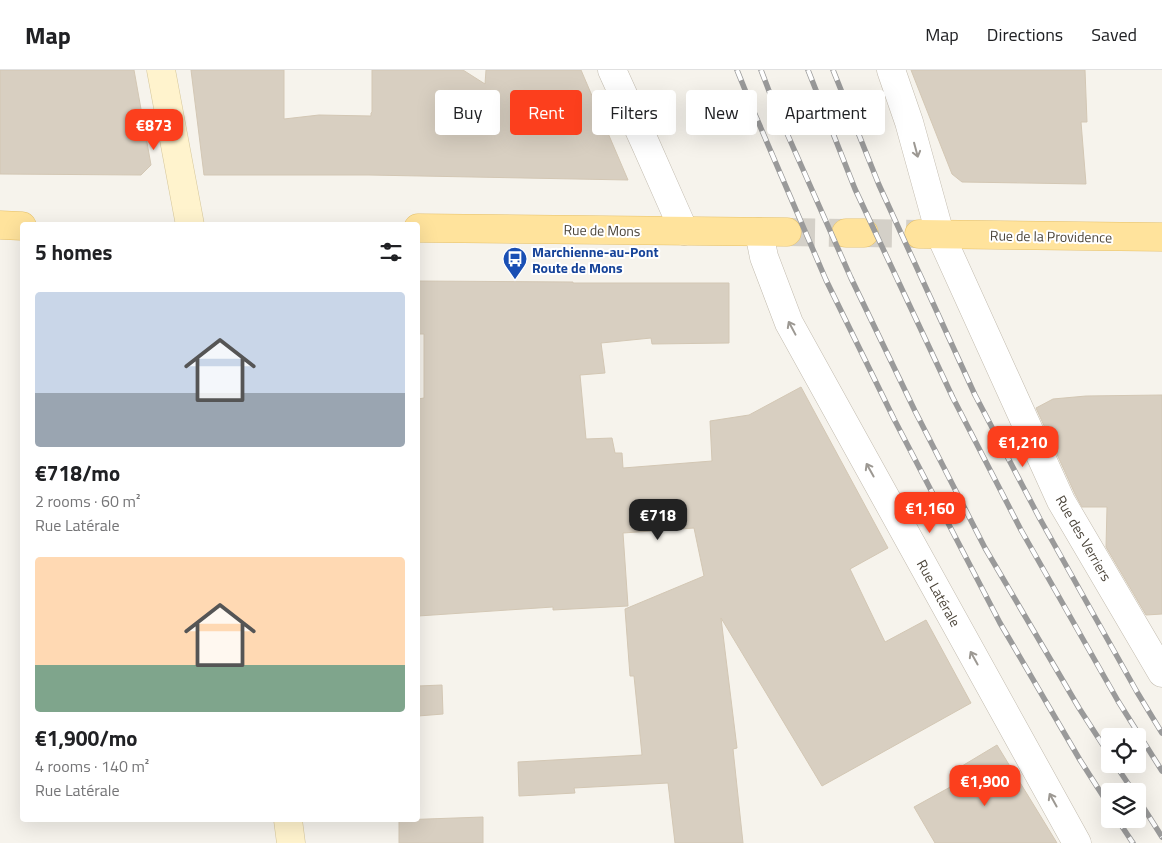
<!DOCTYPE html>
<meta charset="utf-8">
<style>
body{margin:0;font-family:"Titillium Web",sans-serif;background:#f2f2f2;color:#202124;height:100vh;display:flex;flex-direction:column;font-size:19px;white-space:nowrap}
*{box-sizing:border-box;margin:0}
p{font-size:16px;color:#757577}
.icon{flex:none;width:28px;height:28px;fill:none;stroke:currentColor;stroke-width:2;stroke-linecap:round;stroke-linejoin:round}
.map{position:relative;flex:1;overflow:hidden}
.panel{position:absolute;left:20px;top:152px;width:400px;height:600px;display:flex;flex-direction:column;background:#fff;border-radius:5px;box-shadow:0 5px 20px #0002}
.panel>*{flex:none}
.top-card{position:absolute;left:435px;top:20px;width:475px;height:45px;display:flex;gap:10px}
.controls{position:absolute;left:1101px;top:658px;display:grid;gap:10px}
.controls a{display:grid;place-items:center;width:45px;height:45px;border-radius:5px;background:#fff;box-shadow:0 5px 20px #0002;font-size:25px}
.price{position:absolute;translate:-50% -42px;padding:0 11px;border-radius:10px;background:#fc3f1d;color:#fff;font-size:16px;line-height:32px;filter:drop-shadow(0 1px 2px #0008)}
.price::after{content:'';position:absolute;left:50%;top:30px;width:15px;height:11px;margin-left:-8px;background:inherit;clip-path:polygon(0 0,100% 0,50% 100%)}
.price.current{background:#222;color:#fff}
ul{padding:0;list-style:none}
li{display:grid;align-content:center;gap:10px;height:265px;padding:0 15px}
li span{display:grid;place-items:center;height:155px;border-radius:5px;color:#555}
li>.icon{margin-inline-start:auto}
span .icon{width:90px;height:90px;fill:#fffc;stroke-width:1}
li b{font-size:21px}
h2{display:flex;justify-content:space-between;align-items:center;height:60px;padding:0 15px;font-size:21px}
.pill{padding:0 18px;border-radius:5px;background:#fff;box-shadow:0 5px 20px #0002;font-size:18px;line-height:45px}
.pill.current{background:#fc3f1d;color:#fff}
header{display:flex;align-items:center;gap:30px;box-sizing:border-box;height:70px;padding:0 25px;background:#fff;border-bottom:1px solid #e0e0e0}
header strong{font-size:24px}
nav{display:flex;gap:28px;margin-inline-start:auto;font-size:18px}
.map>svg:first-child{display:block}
.building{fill:#d8cfc1;stroke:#d3c7b4}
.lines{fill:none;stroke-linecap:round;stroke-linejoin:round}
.primary-tunnel{stroke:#d4d0c8;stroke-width:28;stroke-dasharray:28 14;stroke-linecap:butt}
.minor-casing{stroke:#c2bbae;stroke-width:29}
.secondary-casing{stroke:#d6c79b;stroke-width:29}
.primary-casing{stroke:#e6c16a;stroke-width:29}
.minor{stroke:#fff;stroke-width:28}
.secondary{stroke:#fff3cd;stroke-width:28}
.primary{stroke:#ffe39c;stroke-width:28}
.rail-casing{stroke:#9a9a9a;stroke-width:5.5}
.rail{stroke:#fff;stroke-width:4;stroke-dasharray:11;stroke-linecap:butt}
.oneway{stroke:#9c9892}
.labels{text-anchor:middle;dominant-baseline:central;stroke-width:4;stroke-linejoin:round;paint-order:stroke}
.street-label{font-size:14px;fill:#4b4439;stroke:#fff}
.transit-label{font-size:14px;font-weight:bold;fill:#164399;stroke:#fff;text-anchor:start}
</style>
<header>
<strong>Map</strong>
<nav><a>Map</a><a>Directions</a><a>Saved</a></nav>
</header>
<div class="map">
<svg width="1162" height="773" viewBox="0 0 1162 773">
<rect width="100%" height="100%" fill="#f6f3ec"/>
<g class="building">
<path d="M0,0H134L151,95L141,105L0,104Z"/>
<path d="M191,0H284V49L319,45L371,46V43L372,42V0H463L485,14L486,0H581L628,110L369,105H204Z"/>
<path d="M911,0H1085L1087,52H1081L1086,114L962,112L952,104Z"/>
<path d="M418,211L573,212V213H729V273L652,274L651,268L601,273L605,303L580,305L586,369L612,368L615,383H622L623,398L712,391L710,351L749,345L801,317L888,478L850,499L885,572L926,550L971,633L822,716L721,548L737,678L733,679L743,773H675L668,713L574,718L575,723L519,726L518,692L642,685L634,606H630L625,539L704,506L694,458L623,463L628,536L553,540V537L418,546V329L424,328V264H418Z"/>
<path d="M1162,325V544L1146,545L1106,477L1107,437H1082L1075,424L1036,338L1053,329L1086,326Z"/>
<path d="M442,615L443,644L418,646V616Z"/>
<path d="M997,675L1057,773H935L914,737L963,710L957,699Z"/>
<path d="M483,747V773H399V750Z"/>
</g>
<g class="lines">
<g class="primary-tunnel">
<path d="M787,162L846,163"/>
<path d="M864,163L919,164"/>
</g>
<defs>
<g id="minor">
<path d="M612,0L646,75L684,161"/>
<path d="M891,0L909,52L940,164L1061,431L1162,603"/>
<path d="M759,162L764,187L789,253L1077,773"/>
</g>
<g id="secondary">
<path d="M161,0L190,155"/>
<path d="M288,750L291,773"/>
</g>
<g id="primary">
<path d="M0,155L22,156"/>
<path d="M418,158L787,162"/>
<path d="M846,163H864"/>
<path d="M919,164L1162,167"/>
</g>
</defs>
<use href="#minor" class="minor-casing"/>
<use href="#secondary" class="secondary-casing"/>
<use href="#primary" class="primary-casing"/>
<use href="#minor" class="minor"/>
<use href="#secondary" class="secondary"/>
<use href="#primary" class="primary"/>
<defs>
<g id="rail">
<path d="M737,0L754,42L826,210L894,349L1000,553L1080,690L1110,737"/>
<path d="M761,0L774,34L851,208L915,341L985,478L1079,638L1110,686"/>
<path d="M808,0L855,119L953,328L1021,460L1118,631L1162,701"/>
<path d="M833,0L879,115L975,325L1040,449L1137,622L1162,663"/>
<path d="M1115,694L1133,721"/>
<path d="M1138,729L1162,767"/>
<path d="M1117,749L1133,773"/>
</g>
</defs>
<use href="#rail" class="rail-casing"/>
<use href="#rail" class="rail"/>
</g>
<defs><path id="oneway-shaft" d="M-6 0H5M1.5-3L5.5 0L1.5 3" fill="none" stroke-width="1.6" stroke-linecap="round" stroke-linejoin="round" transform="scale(1.25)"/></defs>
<g class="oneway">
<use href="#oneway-shaft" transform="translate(916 80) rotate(75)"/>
<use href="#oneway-shaft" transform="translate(792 258) rotate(-118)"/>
<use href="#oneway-shaft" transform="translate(870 400) rotate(-119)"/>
<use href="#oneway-shaft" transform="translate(974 588) rotate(-119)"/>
<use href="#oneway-shaft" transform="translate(1053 730) rotate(-119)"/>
</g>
<defs>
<symbol id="bus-pin" viewBox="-11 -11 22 30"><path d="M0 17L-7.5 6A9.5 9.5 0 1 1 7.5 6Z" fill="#1a4fb4" stroke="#fff"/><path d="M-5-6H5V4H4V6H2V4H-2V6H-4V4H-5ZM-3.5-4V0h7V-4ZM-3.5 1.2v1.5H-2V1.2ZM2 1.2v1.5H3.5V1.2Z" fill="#fff"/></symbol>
</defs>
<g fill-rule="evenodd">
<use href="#bus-pin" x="501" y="175" width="28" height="38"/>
</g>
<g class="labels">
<g class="street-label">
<text transform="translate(602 160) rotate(1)">Rue de Mons</text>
<text transform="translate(1051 166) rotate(1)">Rue de la Providence</text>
<text transform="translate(1084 468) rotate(60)">Rue des Verriers</text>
<text transform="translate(939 523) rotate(61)">Rue Latérale</text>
</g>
<g class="transit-label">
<text x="532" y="181">Marchienne-au-Pont<tspan x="532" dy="16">Route de Mons</tspan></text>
</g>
</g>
</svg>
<div class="controls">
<a><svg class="icon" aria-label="locate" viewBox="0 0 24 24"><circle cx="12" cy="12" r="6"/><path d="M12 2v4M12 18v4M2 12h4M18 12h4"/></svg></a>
<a><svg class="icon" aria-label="layers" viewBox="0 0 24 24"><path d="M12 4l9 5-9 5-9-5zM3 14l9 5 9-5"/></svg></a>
</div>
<b class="price" style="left:154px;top:81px">€873</b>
<b class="price" style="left:1023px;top:398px">€1,210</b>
<b class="price" style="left:930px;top:464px">€1,160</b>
<b class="price current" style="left:658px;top:471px">€718</b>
<b class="price" style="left:985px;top:737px">€1,900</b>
<div class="top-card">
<a class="pill">Buy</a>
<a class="pill current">Rent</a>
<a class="pill">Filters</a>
<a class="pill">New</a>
<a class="pill">Apartment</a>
</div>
<section class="panel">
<h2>5 homes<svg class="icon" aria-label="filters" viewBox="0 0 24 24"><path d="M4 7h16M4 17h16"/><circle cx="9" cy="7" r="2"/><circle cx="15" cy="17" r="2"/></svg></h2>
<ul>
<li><span style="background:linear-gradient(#c9d6e8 65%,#9aa5b1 0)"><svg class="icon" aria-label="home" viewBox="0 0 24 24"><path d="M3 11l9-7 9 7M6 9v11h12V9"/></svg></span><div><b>€718/mo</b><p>2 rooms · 60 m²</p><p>Rue Latérale</p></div></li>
<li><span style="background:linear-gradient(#ffd9b3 70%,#7fa58c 0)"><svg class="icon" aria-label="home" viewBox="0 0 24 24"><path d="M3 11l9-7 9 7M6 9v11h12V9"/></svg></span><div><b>€1,900/mo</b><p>4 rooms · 140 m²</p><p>Rue Latérale</p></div></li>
</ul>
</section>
</div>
